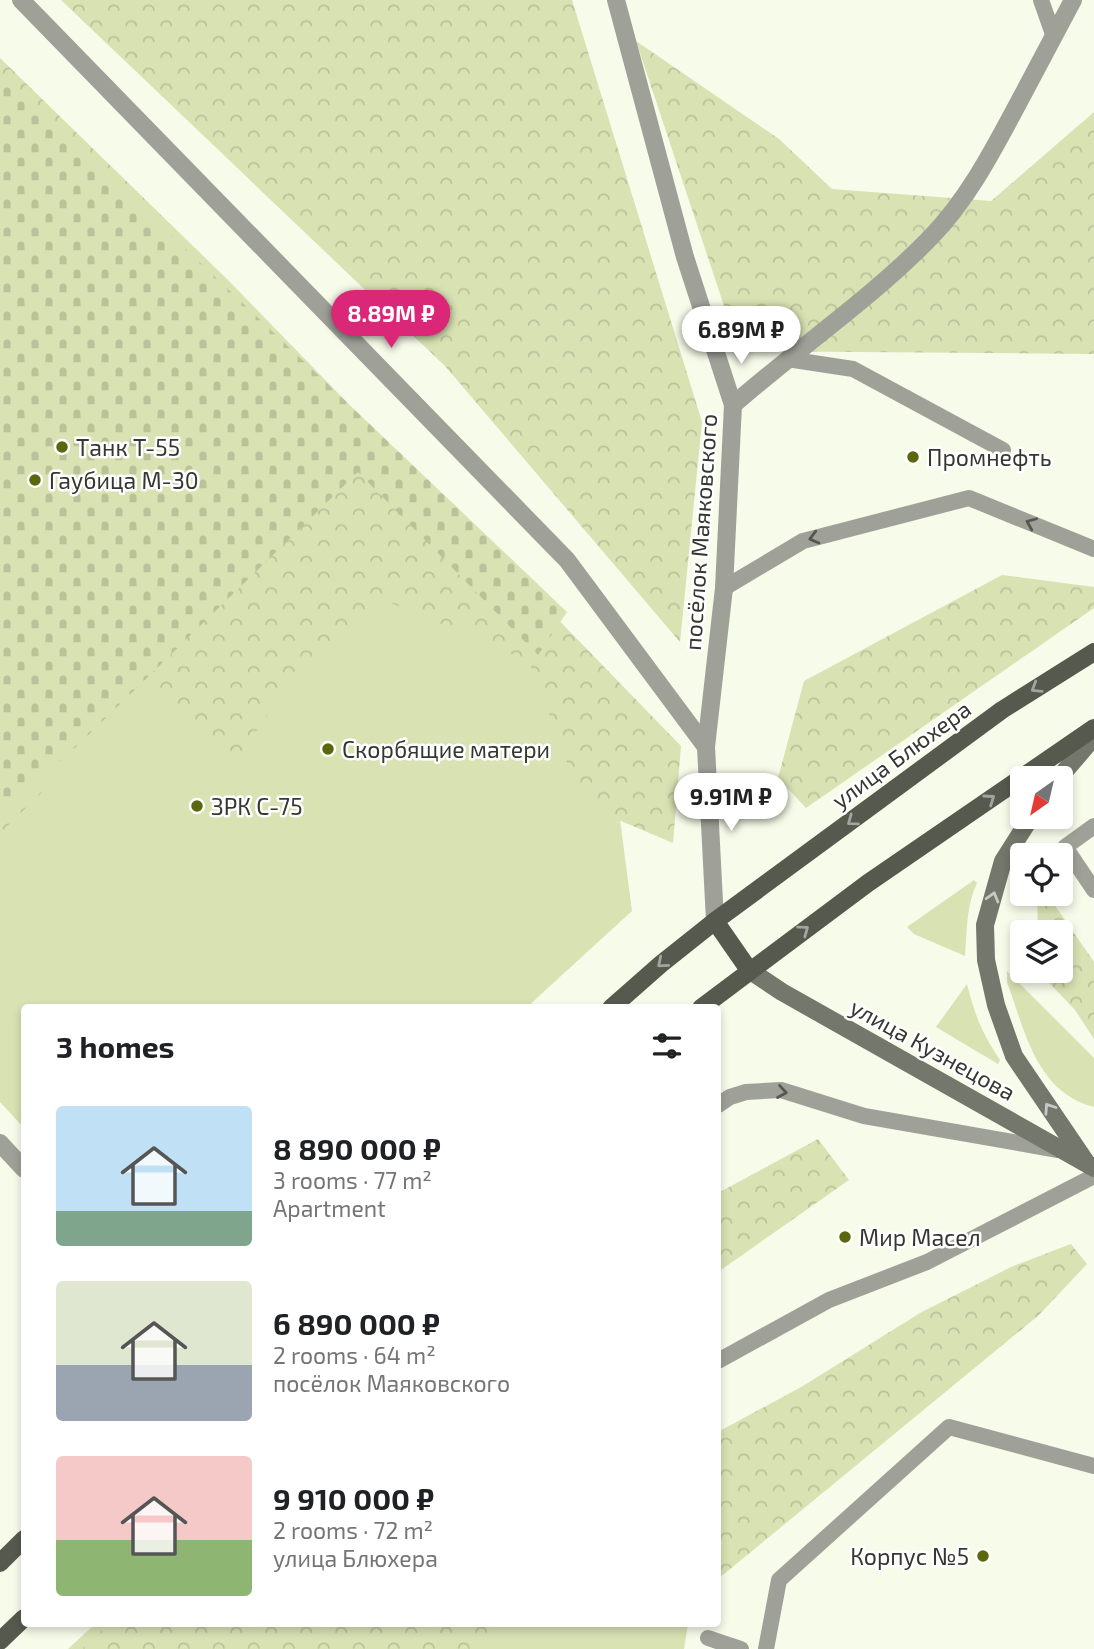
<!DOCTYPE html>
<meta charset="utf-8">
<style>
body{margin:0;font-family:"Exo 2",sans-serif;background:#f2f2f2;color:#202124;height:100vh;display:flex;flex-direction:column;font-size:26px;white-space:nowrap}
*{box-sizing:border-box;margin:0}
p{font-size:23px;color:#757577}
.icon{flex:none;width:38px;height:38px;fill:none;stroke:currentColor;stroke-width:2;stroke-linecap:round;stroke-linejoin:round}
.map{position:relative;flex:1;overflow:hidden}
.drawer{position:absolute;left:21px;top:1004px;width:700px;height:623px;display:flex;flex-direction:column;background:#fff;border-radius:7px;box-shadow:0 4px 10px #0003}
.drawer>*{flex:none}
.needle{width:46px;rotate:214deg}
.fabs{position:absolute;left:1010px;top:766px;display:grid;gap:14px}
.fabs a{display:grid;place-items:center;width:63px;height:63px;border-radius:7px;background:#fff;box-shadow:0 4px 10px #0003;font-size:35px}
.price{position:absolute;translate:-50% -60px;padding:0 16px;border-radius:24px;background:#fff;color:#222;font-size:23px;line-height:46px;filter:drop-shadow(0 2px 4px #0008)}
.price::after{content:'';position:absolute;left:50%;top:42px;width:21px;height:16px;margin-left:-10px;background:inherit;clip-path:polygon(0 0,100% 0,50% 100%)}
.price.active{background:#db2777;color:#fff}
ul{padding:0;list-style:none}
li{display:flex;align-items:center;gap:21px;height:175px;padding:0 35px}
li span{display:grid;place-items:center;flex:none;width:196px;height:140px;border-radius:7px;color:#555}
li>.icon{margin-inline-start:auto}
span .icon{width:84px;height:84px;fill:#fffc;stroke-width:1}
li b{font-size:30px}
h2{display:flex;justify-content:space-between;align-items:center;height:84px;padding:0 35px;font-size:30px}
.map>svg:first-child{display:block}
.green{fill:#d8e2b3}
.forest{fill:url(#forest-crowns)}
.cemetery{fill:url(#cemetery-stones)}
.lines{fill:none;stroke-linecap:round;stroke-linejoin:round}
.lane{stroke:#9fa199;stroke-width:16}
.street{stroke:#9fa199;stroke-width:18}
.secondary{stroke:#74776c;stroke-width:18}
.primary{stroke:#56594d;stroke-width:18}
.oneway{stroke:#555750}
.oneway2{stroke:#a2a49d}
.oneway3{stroke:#c7c9c4}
.poi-dot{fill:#5b670c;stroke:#fff;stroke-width:2.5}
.labels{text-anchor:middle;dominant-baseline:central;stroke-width:5;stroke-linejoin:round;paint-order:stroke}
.poi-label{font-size:23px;fill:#353730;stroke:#fff;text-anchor:start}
.street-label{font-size:23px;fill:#353730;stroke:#fff}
</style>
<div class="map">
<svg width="1094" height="1649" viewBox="0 0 1094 1649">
<defs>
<pattern id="forest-crowns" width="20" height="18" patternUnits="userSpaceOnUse" patternTransform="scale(1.75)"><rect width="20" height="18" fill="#d8e2b3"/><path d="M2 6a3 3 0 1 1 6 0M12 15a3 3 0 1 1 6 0" fill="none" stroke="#bac29a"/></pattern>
<pattern id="cemetery-stones" width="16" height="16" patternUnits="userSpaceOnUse" patternTransform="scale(1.75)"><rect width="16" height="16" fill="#d8e2b3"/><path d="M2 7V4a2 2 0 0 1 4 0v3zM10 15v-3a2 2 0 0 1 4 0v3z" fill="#bac29a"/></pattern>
</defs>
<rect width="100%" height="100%" fill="#f7fbe9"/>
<g class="green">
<path d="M358,472L608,728L632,911L526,1008H24V1128L0,1102V827Z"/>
<path d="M974,880L977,883C966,906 967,931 965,956L914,934L907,927Z"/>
<path d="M1007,971L1094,1058V1107C1036,1092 1025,1031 1007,982Z"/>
<path d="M967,984C975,1016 982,1033 1000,1060L998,1064L936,1027Z"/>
<path d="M95,1624H688L684,1649H68Z"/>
</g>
<g class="forest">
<path d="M61,0H572L702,422L680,642L445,366Z"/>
<path d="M636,41L779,139L832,189L991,201L1094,112V354L739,351Z"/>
<path d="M0,58L230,282L681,746L673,843L583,805L529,661L391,603L290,681L232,767L146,691L0,833Z"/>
<path d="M1002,575L1094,587V608L806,808L778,778L804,681Z"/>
<path d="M1037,894H1047L1094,962V1039L1075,1010L1040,973L1060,971V933H1038Z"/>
<path d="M818,1139L849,1180L718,1272V1193Z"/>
<path d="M1071,1244L1087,1264L1039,1315L718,1579V1432L803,1386L920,1313L1011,1267Z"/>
<path d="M109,1624H488L485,1649H82Z"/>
</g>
<path class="cemetery" d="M0,72L567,612L538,655L358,472L77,746L0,816Z"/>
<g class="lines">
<g class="lane">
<path d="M1041,0L1054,37"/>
<path d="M787,359L853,369L1003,450"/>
<path d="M724,588L803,541L969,498L1094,549"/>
<path d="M1094,826L1065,847L1094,890"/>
<path d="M718,1105L730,1097L746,1092L781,1090L864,1116L1058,1150"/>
<path d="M718,1361L829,1300L927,1262L1094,1176"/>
<path d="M708,1638L741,1649"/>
<path d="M766,1649L779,1580L949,1427L1094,1466"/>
</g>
<g class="street">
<path d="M21,0L567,560L706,747"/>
<path d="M616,0L685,257L733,405L724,588L706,747L715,921"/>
<path d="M733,405C798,348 871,299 931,237C966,201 990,156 1013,113C1033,75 1053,38 1073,0"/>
<path d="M0,1143L24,1169"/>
</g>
<g class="secondary">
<path d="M1058,779L1094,737"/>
<path d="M1031,817L1003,861L985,925L986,960L996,1005L1014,1056L1086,1162"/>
<path d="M749,970L782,992L1094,1168"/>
</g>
<g class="primary">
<path d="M715,921L749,970"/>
<path d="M611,1008L661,964L715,921L1002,710L1094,652"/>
<path d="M701,1008L868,883L1094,728"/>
<path d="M0,1563L24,1539"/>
<path d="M0,1641L24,1618"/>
</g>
</g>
<defs><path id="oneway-chevron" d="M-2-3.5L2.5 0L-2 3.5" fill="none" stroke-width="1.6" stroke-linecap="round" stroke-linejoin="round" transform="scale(1.75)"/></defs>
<g class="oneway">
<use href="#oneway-chevron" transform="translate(1031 523) rotate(-157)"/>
<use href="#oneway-chevron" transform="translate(814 538) rotate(165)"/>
<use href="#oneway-chevron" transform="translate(782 1092) rotate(9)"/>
</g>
<g class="oneway2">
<use href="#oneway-chevron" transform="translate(1036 688) rotate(148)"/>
<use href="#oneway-chevron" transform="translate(990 799) rotate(-35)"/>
<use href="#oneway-chevron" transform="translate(852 821) rotate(144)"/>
<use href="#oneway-chevron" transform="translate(804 930) rotate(-36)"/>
<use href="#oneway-chevron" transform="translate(662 963) rotate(140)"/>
</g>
<g class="oneway3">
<use href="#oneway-chevron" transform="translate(993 897) rotate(-74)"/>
<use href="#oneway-chevron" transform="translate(1049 1108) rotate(-124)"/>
</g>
<g class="poi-dot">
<circle cx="62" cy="447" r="7"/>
<circle cx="913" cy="457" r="7"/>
<circle cx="35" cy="480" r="7"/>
<circle cx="328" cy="749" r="7"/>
<circle cx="197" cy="806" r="7"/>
<circle cx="845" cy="1237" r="7"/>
<circle cx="983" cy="1556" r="7"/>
</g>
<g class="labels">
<g class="poi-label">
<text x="76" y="447">Танк Т-55</text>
<text x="927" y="457">Промнефть</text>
<text x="49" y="480">Гаубица М-30</text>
<text x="342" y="749">Скорбящие матери</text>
<text x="211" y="806">ЗРК С-75</text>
<text x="859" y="1237">Мир Масел</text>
<text x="969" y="1556" text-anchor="end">Корпус №5</text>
</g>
<g class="street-label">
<text transform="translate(700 532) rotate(-86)">посёлок Маяковского</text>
<text transform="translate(901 754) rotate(-36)">улица Блюхера</text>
<text transform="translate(933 1049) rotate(29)">улица Кузнецова</text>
</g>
</g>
</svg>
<div class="fabs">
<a><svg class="needle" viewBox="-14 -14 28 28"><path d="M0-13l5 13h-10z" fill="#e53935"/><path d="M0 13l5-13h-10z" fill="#757577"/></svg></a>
<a><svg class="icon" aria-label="locate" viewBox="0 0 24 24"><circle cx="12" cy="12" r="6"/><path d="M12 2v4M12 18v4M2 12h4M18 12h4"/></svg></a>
<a><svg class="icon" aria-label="layers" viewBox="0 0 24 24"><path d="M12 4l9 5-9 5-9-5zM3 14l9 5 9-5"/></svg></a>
</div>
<b class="price active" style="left:391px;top:350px">8.89M ₽</b>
<b class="price" style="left:741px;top:366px">6.89M ₽</b>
<b class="price" style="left:731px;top:833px">9.91M ₽</b>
<section class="drawer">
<h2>3 homes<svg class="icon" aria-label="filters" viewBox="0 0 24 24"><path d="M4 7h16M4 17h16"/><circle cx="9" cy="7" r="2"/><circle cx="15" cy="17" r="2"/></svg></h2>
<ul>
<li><span style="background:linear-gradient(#bfe0f5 75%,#7fa58c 0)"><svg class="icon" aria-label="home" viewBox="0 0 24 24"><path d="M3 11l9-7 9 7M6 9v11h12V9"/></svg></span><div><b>8 890 000 ₽</b><p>3 rooms · 77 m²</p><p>Apartment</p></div></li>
<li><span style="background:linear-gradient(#dfe7d0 60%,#9aa5b1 0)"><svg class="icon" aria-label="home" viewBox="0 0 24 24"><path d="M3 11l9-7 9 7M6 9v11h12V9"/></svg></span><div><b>6 890 000 ₽</b><p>2 rooms · 64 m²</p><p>посёлок Маяковского</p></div></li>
<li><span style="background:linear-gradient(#f6c9c9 60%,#8fb573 0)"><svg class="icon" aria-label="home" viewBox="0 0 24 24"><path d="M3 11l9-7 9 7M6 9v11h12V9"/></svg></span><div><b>9 910 000 ₽</b><p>2 rooms · 72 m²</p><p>улица Блюхера</p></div></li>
</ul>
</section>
</div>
